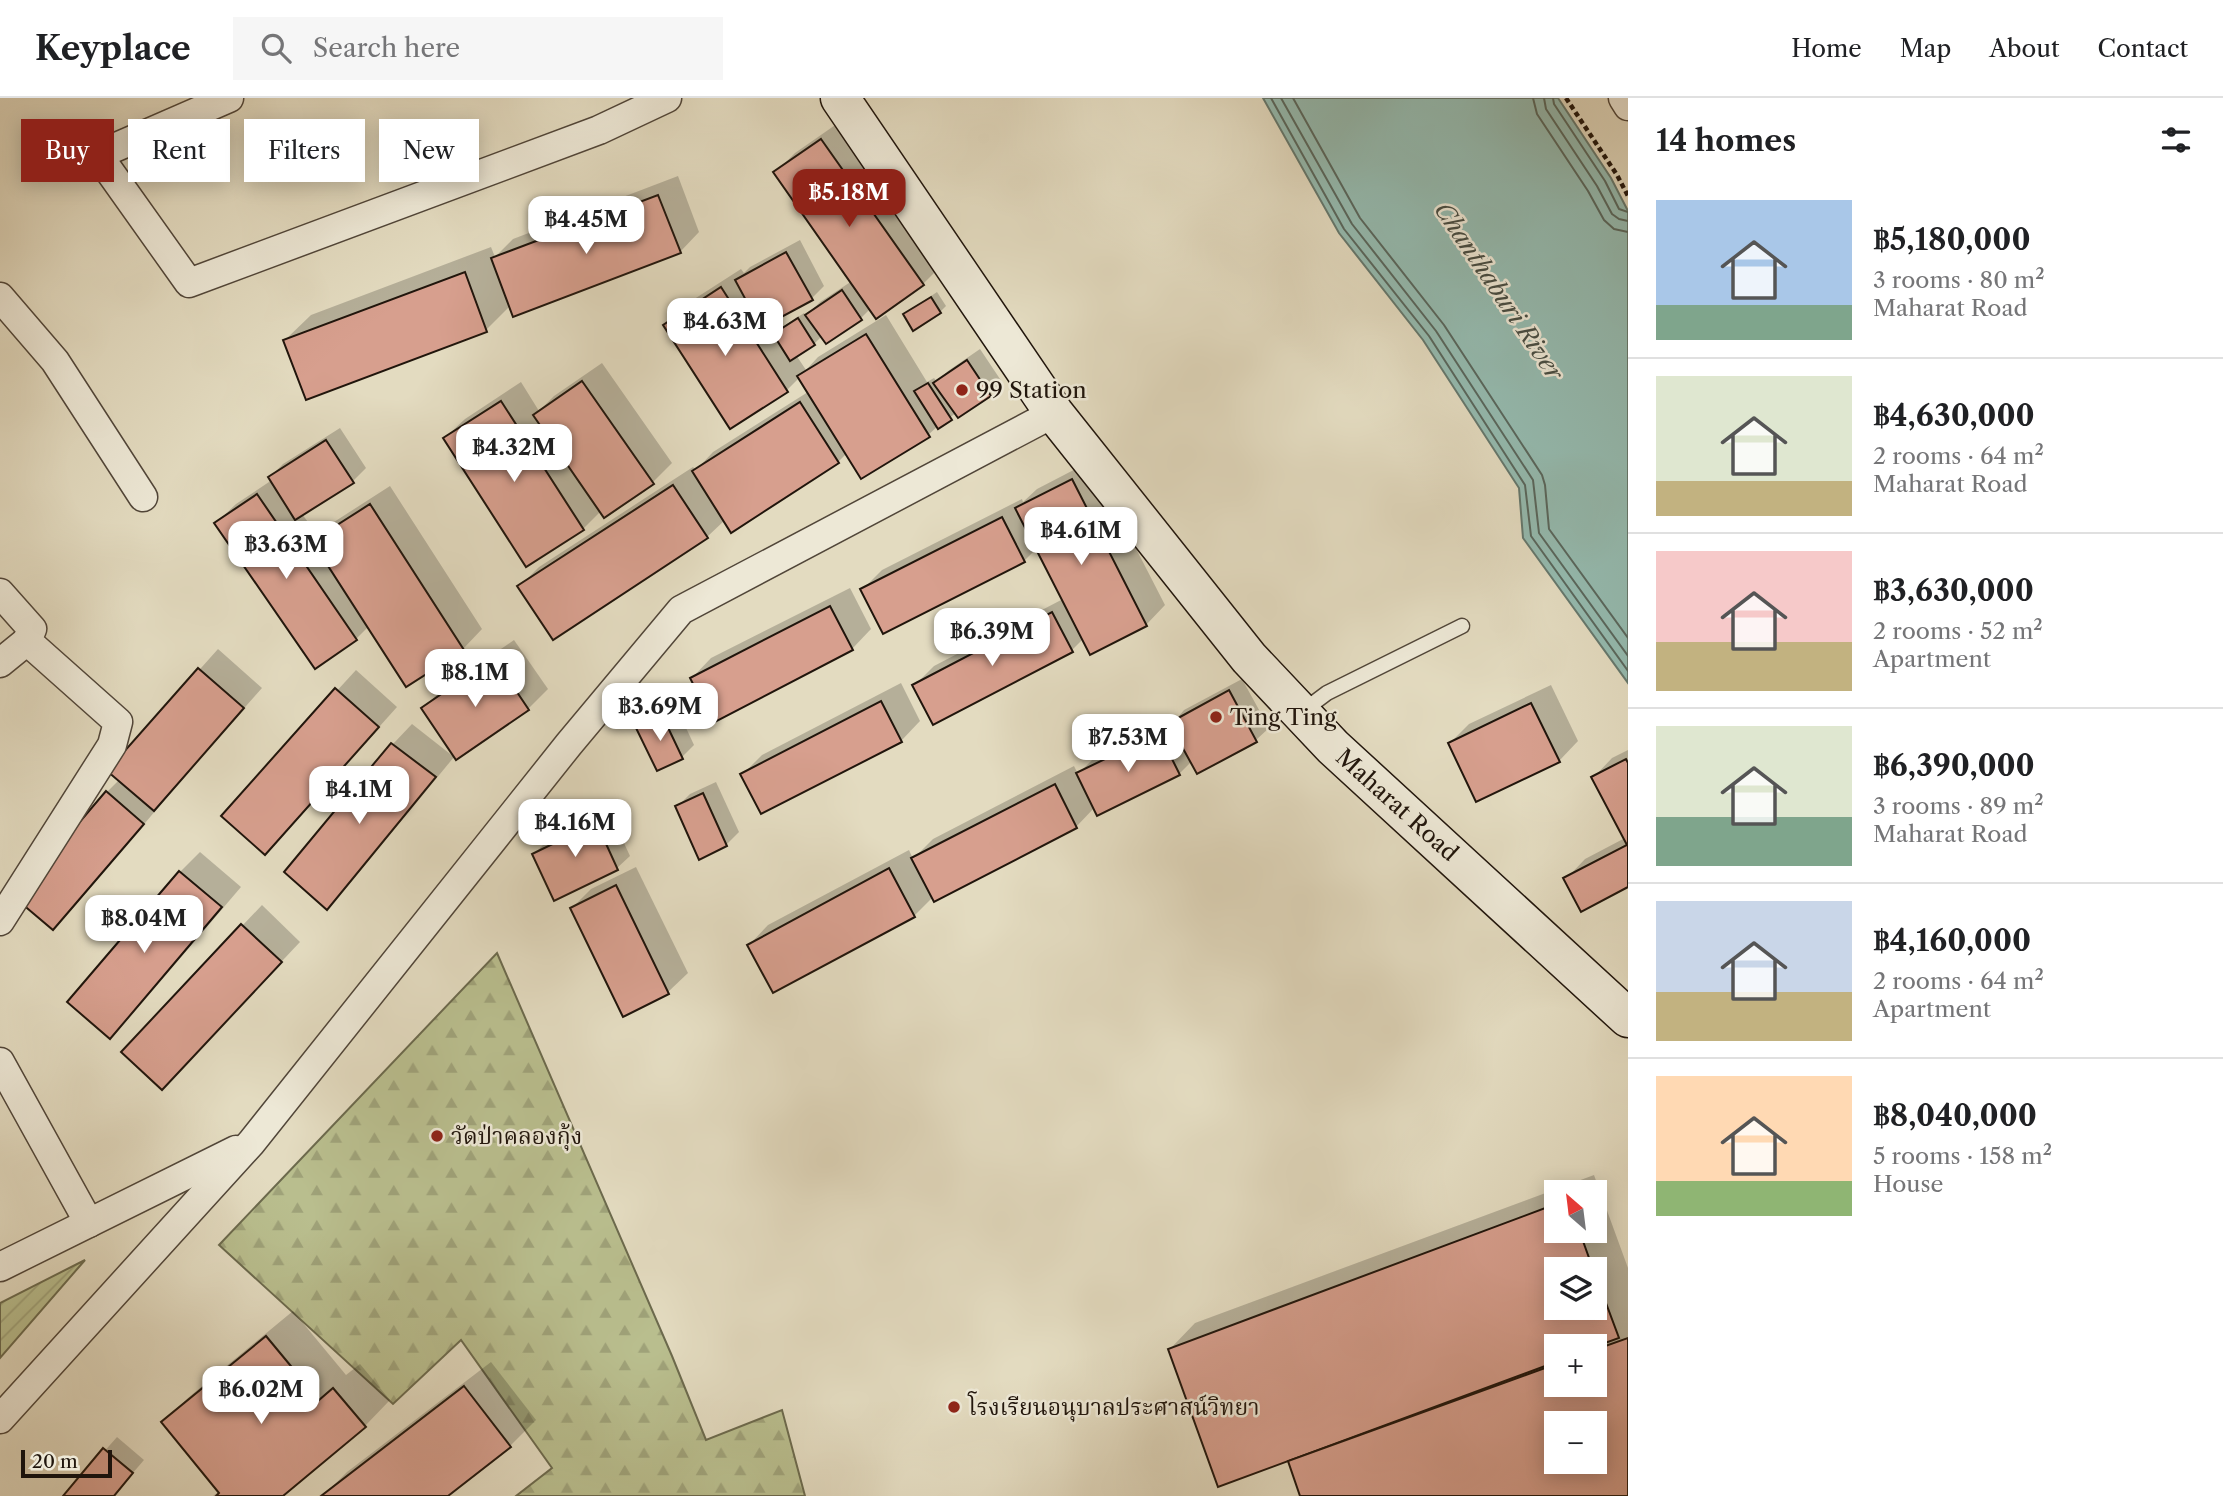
<!DOCTYPE html>
<meta charset="utf-8">
<style>
body{margin:0;font-family:"Libre Caslon Text","Noto Serif Thai",serif;background:#f6f6f6;color:#202124;height:100vh;display:flex;flex-direction:column;font-size:26px;white-space:nowrap}
*{box-sizing:border-box;margin:0}
p{font-size:23px;color:#757577}
.icon{flex:none;width:38px;height:38px;fill:none;stroke:currentColor;stroke-width:2;stroke-linecap:round;stroke-linejoin:round}
.map{position:relative;flex:1;overflow:hidden}
.sheet{display:flex;flex-direction:column;background:#fff;width:595px}
.sheet>*{flex:none}
.banner{position:absolute;left:21px;top:21px;width:665px;height:63px;display:flex;gap:14px}
.needle{width:46px;rotate:332deg}
.controls{position:absolute;left:1544px;top:1082px;display:grid;gap:14px}
.controls a{display:grid;place-items:center;width:63px;height:63px;border-radius:0px;background:#fff;box-shadow:0 4px 18px #0003;font-size:35px}
.scale{position:absolute;left:21px;bottom:18px;width:91px;box-sizing:border-box;padding-left:7px;border:4px solid #20150c;border-top:0;font-size:19px;line-height:24px;white-space:nowrap;color:#20150c;-webkit-text-stroke:5px #ede8d6;paint-order:stroke}
.price{position:absolute;translate:-50% -60px;padding:0 16px;border-radius:14px;background:#fff;color:#222;font-size:23px;line-height:46px;filter:drop-shadow(0 2px 4px #0008)}
.price::after{content:'';position:absolute;left:50%;top:42px;width:21px;height:16px;margin-left:-10px;background:inherit;clip-path:polygon(0 0,100% 0,50% 100%)}
.price.on{background:#8f2418;color:#fff}
ul{padding:0;list-style:none}
li{display:flex;align-items:center;gap:21px;height:175px;padding:0 28px}
li+li{border-top:2px solid #e0e0e0}
li span{display:grid;place-items:center;flex:none;width:196px;height:140px;border-radius:0px;color:#555}
li>.icon{margin-inline-start:auto}
span .icon{width:84px;height:84px;fill:#fffc;stroke-width:1}
li b{font-size:30px}
h2{display:flex;justify-content:space-between;align-items:center;height:84px;padding:0 28px;font-size:30px}
.pill{padding:0 24px;border-radius:0px;background:#fff;box-shadow:0 4px 18px #0003;font-size:24px;line-height:63px}
.pill.on{background:#8f2418;color:#fff}
header{display:flex;align-items:center;gap:42px;box-sizing:border-box;height:98px;padding:0 35px;background:#fff;border-bottom:2px solid #e0e0e0}
header strong{font-size:33px}
nav{display:flex;gap:38px;margin-inline-start:auto;font-size:24px}
.search{width:490px;height:63px;background:#f6f6f6;display:flex;align-items:center;gap:18px;box-sizing:border-box;padding:0 24px;border-radius:0px;color:#757577;font-size:26px}
main{display:flex;flex:1;min-height:0}
.map>svg:first-child{display:block}
.forest{fill:url(#forest-firs);stroke:#6c6a4d;stroke-width:2}
.garden{fill:url(#garden-furrows);stroke:#6c6a4d;stroke-width:2}
.water{fill:#95bbb0;stroke:#66796e;stroke-width:2}
.shadow{fill:#0003;fill-rule:evenodd}
.lines{fill:none;stroke-linecap:round;stroke-linejoin:round}
.shore{stroke:#5a685e;stroke-width:2}
.building{fill:#d79f8e;stroke:#20150c;stroke-width:2;fill-rule:evenodd}
.lane-casing{stroke:#514639;stroke-width:17}
.street-casing{stroke:#514639;stroke-width:31}
.secondary-casing{stroke:#20150c;stroke-width:41}
.path{stroke:#20150c;stroke-width:4.5;stroke-dasharray:5 3.5;stroke-linecap:butt}
.lane{stroke:#ede8d6;stroke-width:14}
.street{stroke:#ede8d6;stroke-width:28}
.secondary{stroke:#ede8d6;stroke-width:38}
.poi-dot{fill:#8f2418;stroke:#ede8d6;stroke-width:2.5}
.labels{text-anchor:middle;dominant-baseline:central;stroke-width:5;stroke-linejoin:round;paint-order:stroke}
.poi-label{font-size:23px;fill:#20150c;stroke:#ede8d6;text-anchor:start}
.street-label{font-size:23px;fill:#20150c;stroke:#ede8d6}
.water-label{font-size:24px;font-style:italic;fill:#494f45;stroke:#ede8d6}
</style>
<header>
<strong>Keyplace</strong>
<div class="search"><svg class="icon" aria-label="search" viewBox="0 0 24 24"><circle cx="10" cy="10" r="6"/><path d="M15 15l6 6"/></svg>Search here</div>
<nav><a>Home</a><a>Map</a><a>About</a><a>Contact</a></nav>
</header>
<main>
<div class="map">
<svg width="1628" height="1398" viewBox="0 0 1628 1398">
<defs>
<pattern id="forest-firs" width="22" height="20" patternUnits="userSpaceOnUse" patternTransform="scale(1.75)"><rect width="22" height="20" fill="#b9be8e"/><path d="M5 1l3.5 6h-7zM16 11l3.5 6h-7z" fill="#9fa279"/></pattern>
<pattern id="garden-furrows" width="10" height="10" patternUnits="userSpaceOnUse" patternTransform="scale(1.75)"><rect width="10" height="10" fill="#b9be8e"/><path d="M-1 1l2-2M0 10L10 0M9 11l2-2" fill="none" stroke="#9fa279"/></pattern>
</defs>
<rect width="100%" height="100%" fill="#e3dbc0"/>
<filter id="stains"><feTurbulence type="fractalNoise" baseFrequency=".00286" numOctaves="4"/><feColorMatrix values="0 0 0 0 .2 0 0 0 0 .09 0 0 0 0 .02 0 0 0 .5 -.17"/></filter>
<radialGradient id="worn" r=".72"><stop offset=".6" stop-color="#630" stop-opacity="0"/><stop offset="1" stop-color="#630" stop-opacity=".3"/></radialGradient>
<path class="forest" d="M497,855L672,1258L706,1342L782,1312L805,1398H516L552,1370L461,1242L393,1306L219,1147Z"/>
<path class="garden" d="M85,1162L0,1260V1205Z"/>
<path class="water" d="M1263,0H1558L1611,80L1628,113V585L1523,440L1519,390L1423,242L1339,135Z"/>
<g class="shadow">
<path d="M841,23L943,166L923,186L877,218L871,210L860,221L822,238L814,246L796,257L806,272L818,259L886,217L927,284L934,280L937,284L948,273L980,251L1002,284L990,297L956,315L938,328L928,337L847,355L838,364L725,422L707,439L553,539L520,488L539,469L693,369L696,372L713,354L808,294L799,280L787,292L731,328L665,227L685,207L741,171L744,175L750,169L800,142L824,188L811,201L773,221L780,231L804,215L806,218L820,204L852,183L776,74L795,55Z"/>
<path d="M678,78L699,134L680,154L511,207L486,232L307,300L285,242L311,217L491,149L495,159L513,141Z"/>
<path d="M937,194L946,208L940,214L905,216Z"/>
<path d="M602,265L672,365L653,384L601,413L583,431L445,340L465,321L521,284L539,313L554,298Z"/>
<path d="M340,330L366,370L353,383L302,416L319,439L334,424L390,388L482,531L463,551L369,528L356,541L216,425L236,406L272,382L270,379L283,366Z"/>
<path d="M1091,363L1165,507L1146,527L1083,541L1072,552L934,625L914,588L934,568L1063,501L1037,450L1024,463L862,492L882,472L1022,401L1023,404L1037,391Z"/>
<path d="M850,490L871,531L852,551L692,580L711,560Z"/>
<path d="M514,542L548,591L528,611L457,660L423,610L443,591Z"/>
<path d="M218,551L262,590L161,704L162,705L73,810L53,830L107,694L120,681L110,672Z"/>
<path d="M356,572L397,609L284,735L223,717Z"/>
<path d="M1242,581L1269,630L1256,642L1192,663L1179,676L1095,709L1076,729L933,799L914,818L749,847L768,827L909,752L913,761L933,741L1074,668L1078,676L1098,656L1179,618L1184,612Z"/>
<path d="M901,585L920,623L901,643L743,676L762,657Z"/>
<path d="M1551,587L1578,643L1559,663L1450,645L1469,626Z"/>
<path d="M675,606L694,647L682,659L639,630L651,617Z"/>
<path d="M412,626L454,659L346,790L326,809L287,774L393,646Z"/>
<path d="M1628,652V787L1566,781L1585,761L1625,740L1593,680L1612,660Z"/>
<path d="M716,684L739,734L726,747L677,709L690,696Z"/>
<path d="M605,704L630,758L617,770L534,756L547,743L566,734L564,730L577,717Z"/>
<path d="M200,754L241,789L130,919L110,938L69,904L180,774Z"/>
<path d="M636,769L688,875L668,894L572,810L591,791Z"/>
<path d="M262,807L300,844L181,970L123,953Z"/>
<path d="M1594,1077L1628,1170V1398H1302L1289,1361L1170,1251L1195,1225ZM1556,1094H1594V1132H1556ZM1556,1171H1594V1209H1556ZM1556,1248H1594V1286H1556ZM1556,1325H1594V1363H1556Z"/>
<path d="M293,1213L346,1277L360,1266L390,1302L365,1328L280,1398H213L220,1393L163,1324L189,1299Z"/>
<path d="M491,1264L536,1322L510,1348L445,1398H323L347,1374Z"/>
<path d="M117,1339L144,1362L113,1398H65Z"/>
</g>
<g class="lines">
<g class="shore">
<path d="M1271,0L1344,131L1429,238L1525,387L1531,438L1628,573"/>
<path d="M1281,0L1352,126L1436,233L1533,382L1539,435L1628,558"/>
<path d="M1293,0L1360,120L1444,227L1542,377L1545,387L1549,431L1628,540"/>
<path d="M1533,0L1537,16L1588,93L1604,122L1614,131L1628,134"/>
<path d="M1544,0L1546,11L1597,88L1612,116L1619,121L1628,123"/>
<path d="M1553,0L1554,6L1605,83L1619,111L1628,114"/>
</g>
</g>
<g class="building">
<path d="M821,41L924,187L876,221L773,74Z"/>
<path d="M658,97L681,155L513,219L491,160Z"/>
<path d="M786,154L813,202L761,230L735,182Z"/>
<path d="M465,174L487,234L306,302L283,242Z"/>
<path d="M721,189L788,294L730,331L663,227Z"/>
<path d="M842,192L862,222L826,246L805,217Z"/>
<path d="M931,199L941,215L913,233L903,216Z"/>
<path d="M798,220L815,247L790,263L773,236Z"/>
<path d="M866,236L930,339L861,381L797,278Z"/>
<path d="M967,262L991,298L958,320L933,285Z"/>
<path d="M582,283L654,386L604,420L533,317Z"/>
<path d="M928,285L952,322L938,331L914,293Z"/>
<path d="M501,303L584,432L526,469L443,340Z"/>
<path d="M800,304L839,365L731,435L692,373Z"/>
<path d="M326,342L354,385L295,422L268,379Z"/>
<path d="M1072,381L1147,528L1090,557L1015,410Z"/>
<path d="M673,387L708,440L553,542L517,488Z"/>
<path d="M257,396L357,542L315,571L214,425Z"/>
<path d="M370,406L464,552L406,589L312,443Z"/>
<path d="M1002,419L1025,464L883,536L860,491Z"/>
<path d="M830,508L853,552L713,625L690,580Z"/>
<path d="M1052,514L1073,554L933,627L912,587Z"/>
<path d="M494,560L529,612L456,662L421,610Z"/>
<path d="M198,570L244,610L154,713L107,673Z"/>
<path d="M335,590L379,629L265,757L221,718Z"/>
<path d="M1229,592L1257,644L1197,676L1169,625Z"/>
<path d="M881,603L902,644L761,716L740,676Z"/>
<path d="M1531,605L1560,664L1476,704L1448,645Z"/>
<path d="M662,617L683,661L657,673L636,630Z"/>
<path d="M1159,635L1180,677L1097,718L1076,675Z"/>
<path d="M391,645L436,679L327,812L284,774Z"/>
<path d="M1626,661L1628,665V789L1581,814L1563,780L1627,747L1591,679Z"/>
<path d="M1055,686L1077,730L934,804L911,760Z"/>
<path d="M106,693L144,726L53,832L15,800Z"/>
<path d="M703,695L727,748L699,762L675,708Z"/>
<path d="M592,715L618,772L554,803L532,756L567,739L562,730Z"/>
<path d="M889,770L915,819L773,895L747,847Z"/>
<path d="M179,773L222,809L110,941L67,904Z"/>
<path d="M616,787L669,896L623,919L570,810Z"/>
<path d="M241,826L282,864L162,992L121,954Z"/>
<path d="M1556,1106V1132H1579L1593,1171H1556V1209H1594V1173L1619,1240L1594,1249L1556,1248V1264L1218,1389L1168,1251Z"/>
<path d="M266,1238L319,1302L333,1290L366,1329L283,1398H216L219,1395L161,1324Z"/>
<path d="M1628,1240V1398H1300L1288,1363L1556,1266V1286H1594V1252ZM1556,1325H1594V1363H1556Z"/>
<path d="M464,1288L511,1349L448,1398H321Z"/>
<path d="M103,1350L133,1375L114,1398H63Z"/>
</g>
<g class="lines">
<defs>
<path id="lane" d="M1303,613L1327,595L1462,528"/>
<g id="street">
<path d="M229,0L98,57L189,185L599,32L667,0"/>
<path d="M1623,0L1628,8"/>
<path d="M0,199L55,263L143,399"/>
<path d="M0,495L32,531L27,543L118,624L112,647L0,823"/>
<path d="M0,565L27,543"/>
<path d="M0,964L89,1125"/>
<path d="M0,1169L236,1052"/>
<path d="M0,1321L251,1045L569,646L681,512L1054,315"/>
</g>
<path id="secondary" d="M840,0L1054,315L1249,560L1333,649L1628,920"/>
</defs>
<use href="#lane" class="lane-casing"/>
<use href="#street" class="street-casing"/>
<use href="#secondary" class="secondary-casing"/>
<path class="path" d="M1566,0L1617,77L1628,98"/>
<use href="#lane" class="lane"/>
<use href="#street" class="street"/>
<use href="#secondary" class="secondary"/>
</g>
<g class="poi-dot">
<circle cx="962" cy="292" r="7"/>
<circle cx="1216" cy="619" r="7"/>
<circle cx="437" cy="1038" r="7"/>
<circle cx="954" cy="1309" r="7"/>
</g>
<g class="labels">
<g class="poi-label">
<text x="976" y="292">99 Station</text>
<text x="1230" y="619">Ting Ting</text>
<text x="451" y="1038">วัดป่าคลองกุ้ง</text>
<text x="968" y="1309">โรงเรียนอนุบาลประศาสน์วิทยา</text>
</g>
<g class="street-label">
<text transform="translate(1397 707) rotate(42)">Maharat Road</text>
</g>
<g class="water-label">
<text transform="translate(1499 193) rotate(56)">Chanthaburi River</text>
</g>
</g>
<rect width="100%" height="100%" filter="url(#stains)"/>
<rect width="100%" height="100%" fill="url(#worn)"/>
</svg>
<div class="controls">
<a><svg class="needle" viewBox="-14 -14 28 28"><path d="M0-13l5 13h-10z" fill="#e53935"/><path d="M0 13l5-13h-10z" fill="#757577"/></svg></a>
<a><svg class="icon" aria-label="layers" viewBox="0 0 24 24"><path d="M12 4l9 5-9 5-9-5zM3 14l9 5 9-5"/></svg></a>
<a>+</a>
<a>−</a>
</div>
<div class="scale">20 m</div>
<b class="price on" style="left:849px;top:131px">฿5.18M</b>
<b class="price" style="left:586px;top:158px">฿4.45M</b>
<b class="price" style="left:725px;top:260px">฿4.63M</b>
<b class="price" style="left:514px;top:386px">฿4.32M</b>
<b class="price" style="left:1081px;top:469px">฿4.61M</b>
<b class="price" style="left:286px;top:483px">฿3.63M</b>
<b class="price" style="left:992px;top:570px">฿6.39M</b>
<b class="price" style="left:475px;top:611px">฿8.1M</b>
<b class="price" style="left:660px;top:645px">฿3.69M</b>
<b class="price" style="left:1128px;top:676px">฿7.53M</b>
<b class="price" style="left:359px;top:728px">฿4.1M</b>
<b class="price" style="left:575px;top:761px">฿4.16M</b>
<b class="price" style="left:144px;top:857px">฿8.04M</b>
<b class="price" style="left:261px;top:1328px">฿6.02M</b>
<div class="banner">
<a class="pill on">Buy</a>
<a class="pill">Rent</a>
<a class="pill">Filters</a>
<a class="pill">New</a>
</div>
</div>
<section class="sheet">
<h2>14 homes<svg class="icon" aria-label="filters" viewBox="0 0 24 24"><path d="M4 7h16M4 17h16"/><circle cx="9" cy="7" r="2"/><circle cx="15" cy="17" r="2"/></svg></h2>
<ul>
<li><span style="background:linear-gradient(#a9c7e8 75%,#7fa58c 0)"><svg class="icon" aria-label="home" viewBox="0 0 24 24"><path d="M3 11l9-7 9 7M6 9v11h12V9"/></svg></span><div><b>฿5,180,000</b><p>3 rooms · 80 m²</p><p>Maharat Road</p></div></li>
<li><span style="background:linear-gradient(#dfe7d0 75%,#c2b280 0)"><svg class="icon" aria-label="home" viewBox="0 0 24 24"><path d="M3 11l9-7 9 7M6 9v11h12V9"/></svg></span><div><b>฿4,630,000</b><p>2 rooms · 64 m²</p><p>Maharat Road</p></div></li>
<li><span style="background:linear-gradient(#f6c9c9 65%,#c2b280 0)"><svg class="icon" aria-label="home" viewBox="0 0 24 24"><path d="M3 11l9-7 9 7M6 9v11h12V9"/></svg></span><div><b>฿3,630,000</b><p>2 rooms · 52 m²</p><p>Apartment</p></div></li>
<li><span style="background:linear-gradient(#dfe7d0 65%,#7fa58c 0)"><svg class="icon" aria-label="home" viewBox="0 0 24 24"><path d="M3 11l9-7 9 7M6 9v11h12V9"/></svg></span><div><b>฿6,390,000</b><p>3 rooms · 89 m²</p><p>Maharat Road</p></div></li>
<li><span style="background:linear-gradient(#c9d6e8 65%,#c2b280 0)"><svg class="icon" aria-label="home" viewBox="0 0 24 24"><path d="M3 11l9-7 9 7M6 9v11h12V9"/></svg></span><div><b>฿4,160,000</b><p>2 rooms · 64 m²</p><p>Apartment</p></div></li>
<li><span style="background:linear-gradient(#ffd9b3 75%,#8fb573 0)"><svg class="icon" aria-label="home" viewBox="0 0 24 24"><path d="M3 11l9-7 9 7M6 9v11h12V9"/></svg></span><div><b>฿8,040,000</b><p>5 rooms · 158 m²</p><p>House</p></div></li>
</ul>
</section>
</main>
